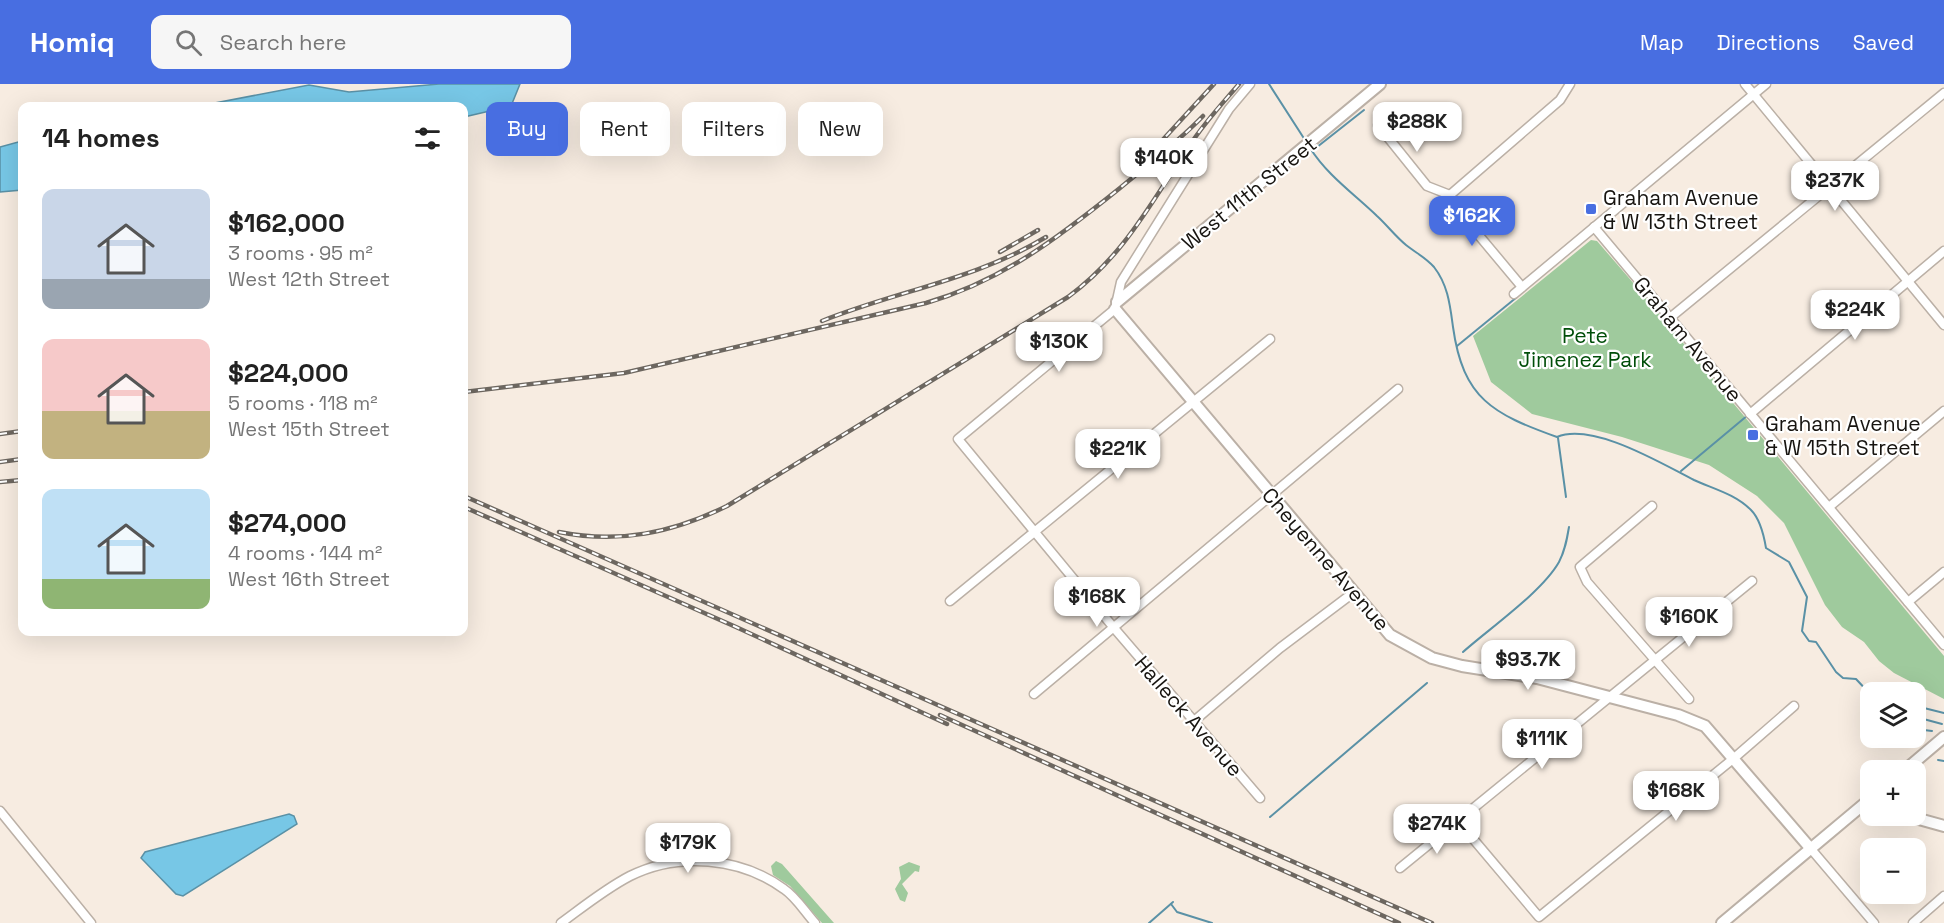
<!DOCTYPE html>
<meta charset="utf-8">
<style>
body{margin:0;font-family:"Space Grotesk",sans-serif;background:#f6f6f6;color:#222;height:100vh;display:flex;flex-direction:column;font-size:22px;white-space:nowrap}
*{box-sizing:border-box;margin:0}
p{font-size:20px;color:#767676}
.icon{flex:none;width:33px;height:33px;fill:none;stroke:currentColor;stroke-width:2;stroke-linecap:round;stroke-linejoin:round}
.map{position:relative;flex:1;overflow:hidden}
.panel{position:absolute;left:18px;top:18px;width:450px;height:534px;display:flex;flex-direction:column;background:#fff;border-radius:12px;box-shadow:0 6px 24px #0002}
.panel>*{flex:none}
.guide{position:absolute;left:486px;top:18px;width:570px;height:54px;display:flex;gap:12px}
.controls{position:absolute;left:1860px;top:598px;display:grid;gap:12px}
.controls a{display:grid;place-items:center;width:66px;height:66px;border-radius:12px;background:#fff;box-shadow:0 6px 24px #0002;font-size:30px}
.price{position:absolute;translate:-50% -51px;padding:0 14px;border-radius:12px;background:#fff;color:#222;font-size:20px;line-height:39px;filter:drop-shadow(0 2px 3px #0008)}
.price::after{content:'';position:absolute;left:50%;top:36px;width:18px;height:14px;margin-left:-9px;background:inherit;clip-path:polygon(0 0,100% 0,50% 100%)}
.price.selected{background:#486ee1;color:#fff}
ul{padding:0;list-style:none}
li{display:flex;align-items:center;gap:18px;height:150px;padding:0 24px}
li span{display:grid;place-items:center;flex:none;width:168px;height:120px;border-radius:12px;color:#555}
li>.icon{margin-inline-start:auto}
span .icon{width:72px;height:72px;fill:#fffc;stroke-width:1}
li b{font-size:26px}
h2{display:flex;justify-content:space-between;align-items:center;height:72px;padding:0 24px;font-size:26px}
.chip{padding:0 21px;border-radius:12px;background:#fff;box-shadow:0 6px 24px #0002;font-size:21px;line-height:54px}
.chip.selected{background:#486ee1;color:#fff}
header{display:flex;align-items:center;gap:36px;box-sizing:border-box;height:84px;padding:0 30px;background:#486ee1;color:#fff}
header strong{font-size:28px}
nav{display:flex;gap:33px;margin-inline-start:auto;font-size:21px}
.search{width:420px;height:54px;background:#f6f6f6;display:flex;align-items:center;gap:15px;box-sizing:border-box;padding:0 21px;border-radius:12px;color:#767676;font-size:22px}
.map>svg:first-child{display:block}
.green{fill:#9fca9d}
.water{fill:#77c7e6;stroke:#5a91a6;stroke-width:1.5}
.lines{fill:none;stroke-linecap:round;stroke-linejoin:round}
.stream{stroke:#5a91a6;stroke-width:2}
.minor-casing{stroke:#bbb0a6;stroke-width:11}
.tertiary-casing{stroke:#bbb0a6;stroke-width:14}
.minor{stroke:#fff;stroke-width:8}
.tertiary{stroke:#fff;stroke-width:10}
.rail-casing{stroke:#6d6760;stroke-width:4.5}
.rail{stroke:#fff;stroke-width:2;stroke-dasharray:7;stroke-linecap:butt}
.poi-dot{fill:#486ee1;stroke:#fff;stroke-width:2}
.labels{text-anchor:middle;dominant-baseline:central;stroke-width:4.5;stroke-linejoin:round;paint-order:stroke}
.street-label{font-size:21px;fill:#171410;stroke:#fff}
.poi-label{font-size:21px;fill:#171410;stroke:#fff;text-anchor:start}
.park-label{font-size:21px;fill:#004e09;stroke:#fff}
</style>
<header>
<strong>Homiq</strong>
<div class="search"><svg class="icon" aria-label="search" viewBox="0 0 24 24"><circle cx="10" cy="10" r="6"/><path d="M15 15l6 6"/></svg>Search here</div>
<nav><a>Map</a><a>Directions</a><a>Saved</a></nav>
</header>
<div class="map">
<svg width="1944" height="839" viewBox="0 0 1944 839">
<rect width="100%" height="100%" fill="#f7ece1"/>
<g class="green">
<path d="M1591,156L1597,157L1629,194L1944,572V615L1894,589L1879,577L1864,558L1842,543L1825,521L1784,439L1757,412L1709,381L1622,353L1532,330L1491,298L1473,252Z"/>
<path d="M776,777L782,780L834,839H822L790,802L773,791L771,782Z"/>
<path d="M909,778L920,782L919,788L915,787L902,800L908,809L905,818L900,816L895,805L901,795L899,783Z"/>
</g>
<g class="water">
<path d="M439,0H520L511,22L464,33V22H199L309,1L349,8Z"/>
<path d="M22,57V106L0,108V63Z"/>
<path d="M289,730L294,732L297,740L183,812L176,810L141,774L145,768Z"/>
</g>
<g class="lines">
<g class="stream">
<path d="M1269,0L1305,56"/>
<path d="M1310,64C1328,92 1353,109 1377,132C1387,141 1395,152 1406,161C1416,169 1425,173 1434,183C1448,201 1450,221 1453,243C1463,315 1493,330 1557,353C1593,338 1662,380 1694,396C1714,405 1735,410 1751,426C1760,435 1764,452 1766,464L1789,478L1807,513L1802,547L1809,557L1816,558L1836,588L1843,594L1856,595L1870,610"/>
<path d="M1312,67L1364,26"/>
<path d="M1457,262L1517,213"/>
<path d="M1558,354L1566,413"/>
<path d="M1681,387L1748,331"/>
<path d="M1463,568C1490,544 1542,508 1559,478C1565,467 1567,455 1569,443"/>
<path d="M1916,622L1944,629"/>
<path d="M1916,633L1942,640"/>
<path d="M1916,645L1932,647"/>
<path d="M1916,652L1924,656"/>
<path d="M1910,654L1916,661"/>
<path d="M1938,676L1944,677"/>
<path d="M1270,733L1427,599"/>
<path d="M1171,820L1177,828L1212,839"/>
<path d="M1149,839L1173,818"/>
</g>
<defs>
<g id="minor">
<path d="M1250,0L1229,25L1121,198L1115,225L958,355L1114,544L1260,714"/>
<path d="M1745,0L1944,241"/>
<path d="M1378,41L1427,102L1450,111"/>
<path d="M1450,111L1560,16L1570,0"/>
<path d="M1450,111L1456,124L1522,203"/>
<path d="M1594,143L1944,561"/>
<path d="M1514,210L1766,0"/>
<path d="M1671,233L1944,9"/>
<path d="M1750,330L1944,167"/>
<path d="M1652,422L1580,483L1587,498L1689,615"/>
<path d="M1829,423L1944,327"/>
<path d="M950,517L1270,255"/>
<path d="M1908,518L1944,488"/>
<path d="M1034,610L1398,305"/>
<path d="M1194,637L1280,564L1353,509"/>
<path d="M0,727L91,839"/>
<path d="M1458,737L1539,833L1733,675L1794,622"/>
<path d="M1811,765L1874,839"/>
<path d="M1400,784L1752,497"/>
<path d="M561,839C583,823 605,805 630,792C678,768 740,773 784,805C796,813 805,828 815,839"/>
<path d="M1913,839L1944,812"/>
</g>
<g id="tertiary">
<path d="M1117,218L1380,0"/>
<path d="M1115,225L1390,551L1432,574L1462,582L1537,594L1678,631L1705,642L1811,765"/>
<path d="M1904,687L1944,653"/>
<path d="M1908,732L1944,742"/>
<path d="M1722,839L1870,715"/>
</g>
</defs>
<use href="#minor" class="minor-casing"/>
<use href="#tertiary" class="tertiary-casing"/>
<use href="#minor" class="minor"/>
<use href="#tertiary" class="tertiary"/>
<defs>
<g id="rail">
<path d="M1147,73L1214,0"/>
<path d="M1000,168L1038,146"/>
<path d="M822,237C897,207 977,195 1046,153"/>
<path d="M464,308L624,289L926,219C1002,197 1059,153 1120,104C1149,80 1177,59 1203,32"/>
<path d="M0,350L22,347"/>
<path d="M0,378L22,375"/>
<path d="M0,398L22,396"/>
<path d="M464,412L1432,839"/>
<path d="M464,423L736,543L947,640"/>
<path d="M559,448C619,460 672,449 727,422L1068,213C1125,171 1151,118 1190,61C1204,39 1222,20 1239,0"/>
<path d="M940,631L1399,839"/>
</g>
</defs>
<use href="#rail" class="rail-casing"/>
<use href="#rail" class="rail"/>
</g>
<g class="poi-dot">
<rect x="1585" y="119" width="12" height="12" rx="3"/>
<rect x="1747" y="345" width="12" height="12" rx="3"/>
</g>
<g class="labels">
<g class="street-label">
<text transform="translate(1249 109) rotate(-39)">West 11th Street</text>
<text transform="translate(1688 255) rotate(50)">Graham Avenue</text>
<text transform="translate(1326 475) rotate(49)">Cheyenne Avenue</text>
<text transform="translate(1189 632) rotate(49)">Halleck Avenue</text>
</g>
<g class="poi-label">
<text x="1603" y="113">Graham Avenue<tspan x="1603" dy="24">&amp; W 13th Street</tspan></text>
<text x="1765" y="339">Graham Avenue<tspan x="1765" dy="24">&amp; W 15th Street</tspan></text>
</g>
<g class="park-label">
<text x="1585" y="251">Pete<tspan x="1585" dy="24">Jimenez Park</tspan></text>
</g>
</g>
</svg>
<div class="controls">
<a><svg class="icon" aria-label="layers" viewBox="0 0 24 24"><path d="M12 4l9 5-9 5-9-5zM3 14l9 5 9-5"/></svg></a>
<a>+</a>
<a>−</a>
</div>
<b class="price" style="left:1417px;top:69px">$288K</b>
<b class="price" style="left:1164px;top:105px">$140K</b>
<b class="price" style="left:1835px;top:128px">$237K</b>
<b class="price selected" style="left:1472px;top:163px">$162K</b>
<b class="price" style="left:1855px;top:257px">$224K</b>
<b class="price" style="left:1059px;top:289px">$130K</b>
<b class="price" style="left:1118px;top:396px">$221K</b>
<b class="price" style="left:1097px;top:544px">$168K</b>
<b class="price" style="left:1689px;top:564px">$160K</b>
<b class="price" style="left:1528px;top:607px">$93.7K</b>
<b class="price" style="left:1542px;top:686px">$111K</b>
<b class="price" style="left:1676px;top:738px">$168K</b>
<b class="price" style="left:1437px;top:771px">$274K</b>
<b class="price" style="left:688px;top:790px">$179K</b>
<div class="guide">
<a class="chip selected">Buy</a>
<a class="chip">Rent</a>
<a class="chip">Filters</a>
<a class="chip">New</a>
</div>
<section class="panel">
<h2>14 homes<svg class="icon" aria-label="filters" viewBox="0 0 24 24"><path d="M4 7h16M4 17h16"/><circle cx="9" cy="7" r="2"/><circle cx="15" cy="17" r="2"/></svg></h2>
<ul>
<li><span style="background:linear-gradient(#c9d6e8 75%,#9aa5b1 0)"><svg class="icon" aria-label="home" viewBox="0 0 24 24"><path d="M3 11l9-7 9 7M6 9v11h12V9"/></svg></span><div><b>$162,000</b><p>3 rooms · 95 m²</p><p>West 12th Street</p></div></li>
<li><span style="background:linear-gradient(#f6c9c9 60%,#c2b280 0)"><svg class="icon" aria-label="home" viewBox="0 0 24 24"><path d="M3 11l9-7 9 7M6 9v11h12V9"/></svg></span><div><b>$224,000</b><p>5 rooms · 118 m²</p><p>West 15th Street</p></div></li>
<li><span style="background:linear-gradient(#bfe0f5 75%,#8fb573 0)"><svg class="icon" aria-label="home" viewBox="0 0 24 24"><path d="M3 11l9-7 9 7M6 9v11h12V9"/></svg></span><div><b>$274,000</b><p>4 rooms · 144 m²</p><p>West 16th Street</p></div></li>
</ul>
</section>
</div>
